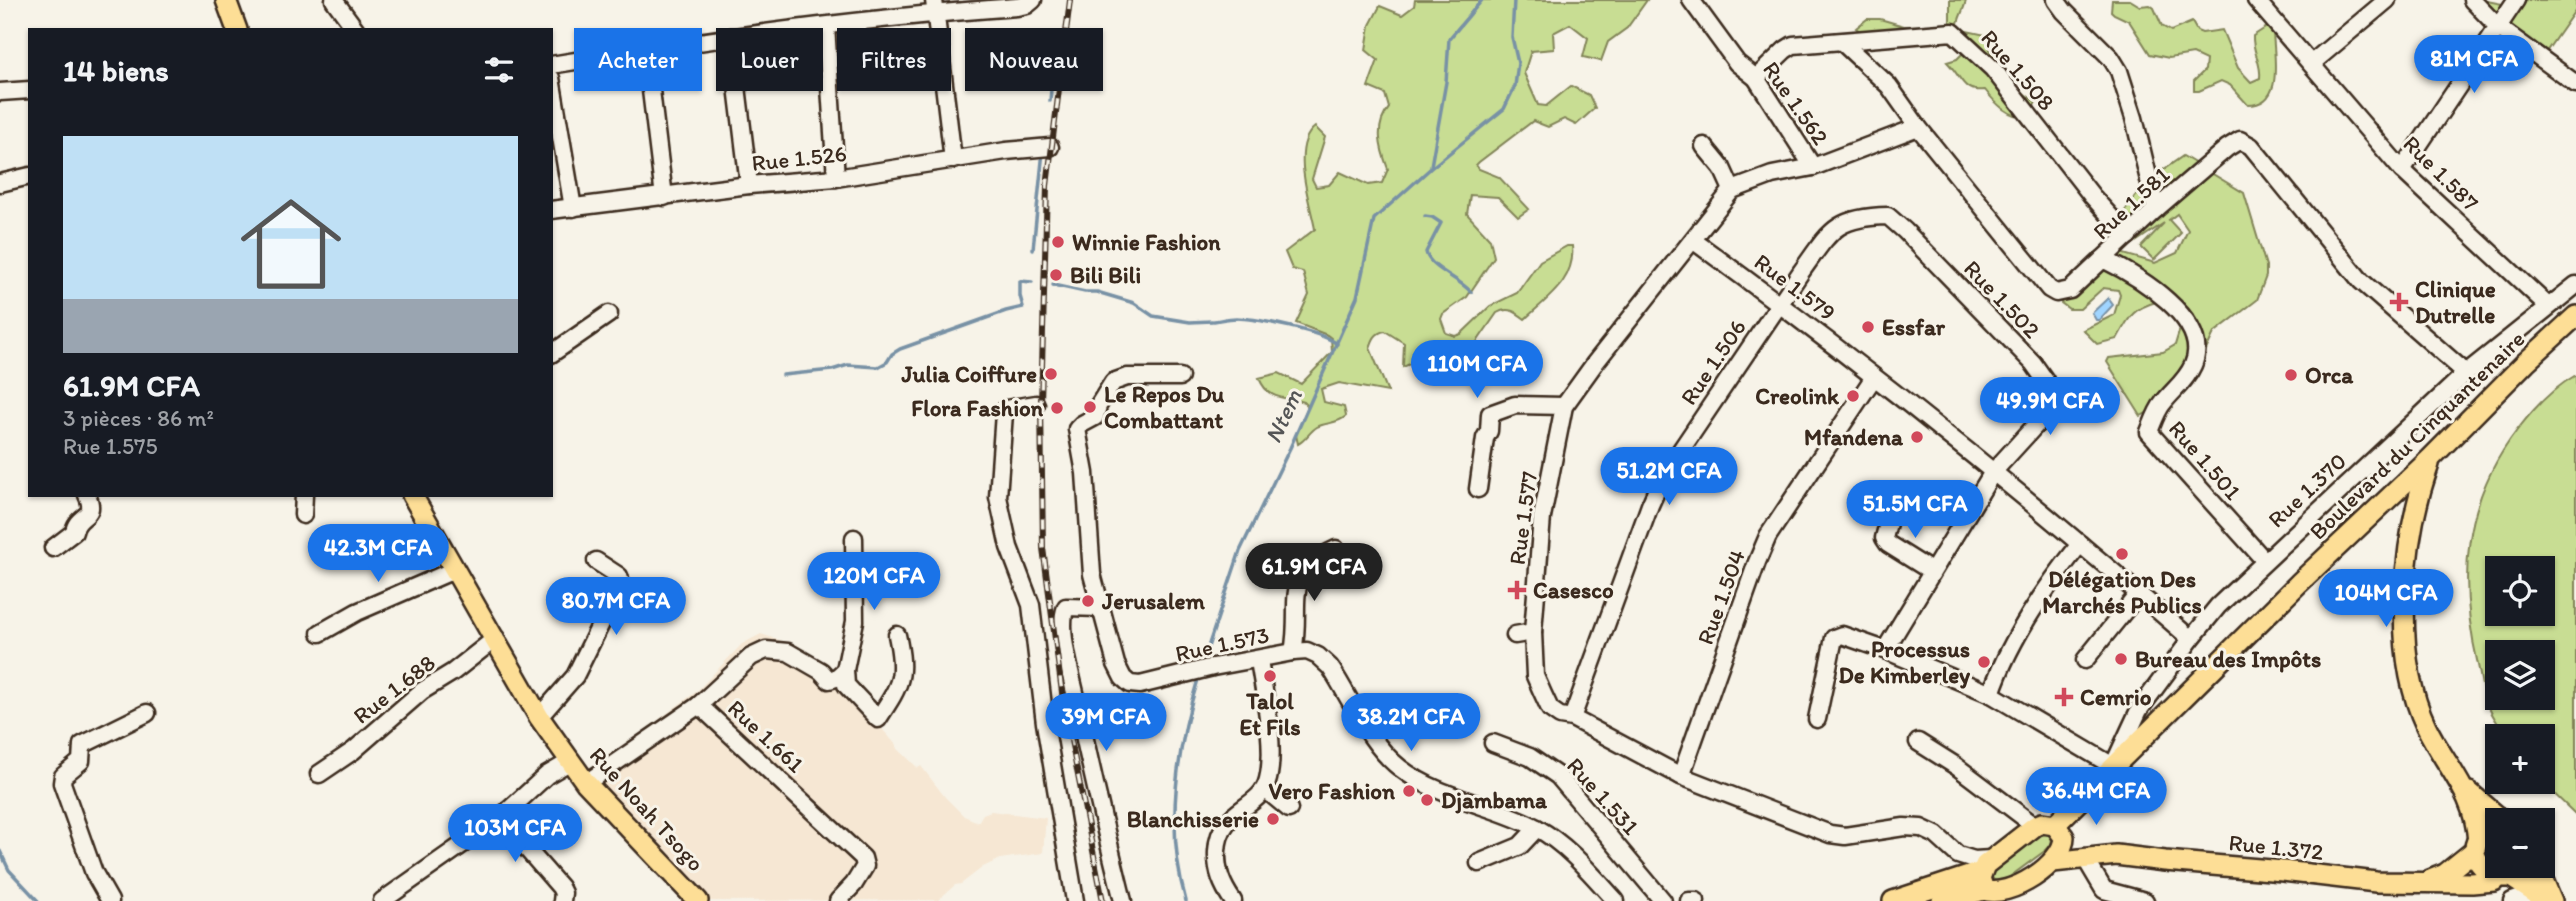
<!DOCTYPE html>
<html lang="fr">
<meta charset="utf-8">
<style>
body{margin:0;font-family:Itim,sans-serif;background:#20242c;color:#f1f3f6;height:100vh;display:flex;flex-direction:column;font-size:26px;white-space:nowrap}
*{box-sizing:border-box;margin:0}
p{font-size:23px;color:#9ea1a6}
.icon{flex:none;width:38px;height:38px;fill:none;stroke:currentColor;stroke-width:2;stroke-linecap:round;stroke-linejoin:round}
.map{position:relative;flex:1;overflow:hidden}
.panel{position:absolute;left:28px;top:28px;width:525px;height:469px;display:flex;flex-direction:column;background:#171b24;border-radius:0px;box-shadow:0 2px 5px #0004}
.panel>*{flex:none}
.top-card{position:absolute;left:574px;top:28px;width:665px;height:63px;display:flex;gap:14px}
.buttons{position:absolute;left:2485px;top:556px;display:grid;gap:14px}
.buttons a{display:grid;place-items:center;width:70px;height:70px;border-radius:0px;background:#171b24;box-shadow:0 2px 5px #0004;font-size:35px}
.price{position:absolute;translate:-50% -60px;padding:0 16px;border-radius:24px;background:#1a73e8;color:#fff;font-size:23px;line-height:46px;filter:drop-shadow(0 2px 4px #0008)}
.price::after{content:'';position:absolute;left:50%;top:42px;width:21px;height:16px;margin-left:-10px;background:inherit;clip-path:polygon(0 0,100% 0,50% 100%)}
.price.selected{background:#222;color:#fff}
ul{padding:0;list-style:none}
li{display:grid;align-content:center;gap:14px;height:371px;padding:0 35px}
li+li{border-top:2px solid #363941}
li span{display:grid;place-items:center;height:217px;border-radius:0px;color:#555}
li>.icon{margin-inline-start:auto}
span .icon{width:126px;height:126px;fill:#fffc;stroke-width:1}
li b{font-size:30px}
h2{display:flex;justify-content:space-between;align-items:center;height:84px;padding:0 35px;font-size:30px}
.pill{padding:0 24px;border-radius:0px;background:#171b24;box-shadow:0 2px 5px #0004;font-size:24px;line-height:63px}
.pill.selected{background:#1a73e8;color:#fff}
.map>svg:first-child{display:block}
.built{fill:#f6e7d3}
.green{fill:#c8dd93;stroke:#828458;stroke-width:2;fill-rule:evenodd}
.water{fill:#a0d5ff;stroke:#7891a5;stroke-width:2}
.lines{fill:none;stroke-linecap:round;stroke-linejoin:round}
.stream{stroke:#7891a5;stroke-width:3.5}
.minor-casing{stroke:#3b2a1e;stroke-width:21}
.major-casing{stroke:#3b2a1e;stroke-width:24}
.minor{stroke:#f7f3e8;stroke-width:16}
.major{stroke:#fdde96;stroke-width:19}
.rail-casing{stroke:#3b2a1e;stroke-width:6}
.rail{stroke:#f7f3e8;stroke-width:3.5;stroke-dasharray:10;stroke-linecap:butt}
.poi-dot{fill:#d1495b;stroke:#f7f3e8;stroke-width:2.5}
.labels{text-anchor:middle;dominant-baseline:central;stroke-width:6;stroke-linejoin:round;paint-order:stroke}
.street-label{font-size:23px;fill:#3b2a1e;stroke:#f7f3e8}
.poi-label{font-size:23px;font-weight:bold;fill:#3b2a1e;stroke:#f7f3e8;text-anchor:start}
.water-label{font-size:24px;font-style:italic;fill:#545556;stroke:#f7f3e8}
</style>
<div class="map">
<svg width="2576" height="901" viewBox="0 0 2576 901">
<rect width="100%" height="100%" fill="#f7f3e8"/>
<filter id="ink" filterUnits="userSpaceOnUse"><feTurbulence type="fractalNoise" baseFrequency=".0143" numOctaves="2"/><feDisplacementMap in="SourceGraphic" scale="14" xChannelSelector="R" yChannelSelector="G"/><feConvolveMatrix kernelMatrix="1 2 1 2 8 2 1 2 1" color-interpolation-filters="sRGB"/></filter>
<g filter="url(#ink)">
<path class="built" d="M761,634L794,645L836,676L897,746L896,747L918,768L921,766L945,797L964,816L978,822L983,814L991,811L1046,818L1043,853L1000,859L983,867L961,884L955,885L938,900L706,901L591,783L601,758L625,745L697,691L742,644Z"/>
<g class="green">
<path d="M1415,0H1647L1627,28L1608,42L1601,61L1583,57L1588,38L1570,24L1553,33L1554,49L1531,51L1524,73L1538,105L1546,106L1571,86L1589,95L1595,108L1576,125L1564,119L1548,127L1533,121L1479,162L1476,165L1479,169L1499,177L1529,209L1518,217L1498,197L1470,195L1467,214L1490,239L1494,257L1467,297L1443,314L1441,319L1446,333L1455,336L1461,334L1490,306L1517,293L1540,261L1567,246H1572C1576,280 1547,298 1525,319C1516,312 1508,306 1497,313L1472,349L1448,352L1437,361L1426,357L1403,367L1404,343L1385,331C1375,333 1373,339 1370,348L1388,392L1339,383L1321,389L1324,402L1344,407L1346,416C1338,424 1326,422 1317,427C1309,432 1306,440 1298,444L1296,435L1308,406L1304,402C1283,397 1268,400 1259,378L1279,373L1301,384L1332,352L1331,338L1327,335L1296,323L1309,295L1303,272L1292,269L1285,252L1315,229C1310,202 1290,146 1315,127L1325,137L1312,179L1316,187L1329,185L1340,172L1368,185L1382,183L1388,169C1380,148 1374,126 1389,108L1385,94L1368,87L1378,60L1366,50L1370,25L1380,6L1402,15L1414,6Z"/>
<path d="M1950,0H1966C1964,11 1958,17 1957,29L1986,35L1990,49L2012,85L2036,102L2028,117C2009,118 1996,104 1985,90C1962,93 1963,78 1947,62L1957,59L1962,54V49L1954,35L1874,43L1856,28L1867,19H1880L1904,26L1947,25L1950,22Z"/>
<path d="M2112,0H2130L2140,6L2150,5L2154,8L2162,26L2171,31L2192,22L2197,31L2202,33L2222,30L2238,68L2251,82L2260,78C2262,64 2252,51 2253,36L2270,25L2273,29C2273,54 2286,105 2248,105L2230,85L2221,81L2199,91H2194V81L2205,70L2206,60L2193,54L2169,58L2150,54L2129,21L2114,14L2111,11Z"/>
<path d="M2482,0L2502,4L2508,0H2576V9L2546,52L2508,23Z"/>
<path d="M2183,156L2244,193L2266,266V276L2257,300L2214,333L2189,386L2173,398L2141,416L2107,362L2109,358L2163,352L2175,345L2182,322L2159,301C2132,309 2130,315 2117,339L2097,344L2083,330L2114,315L2120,295L2118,290L2103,288L2080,309H2069L2061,303V298L2117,252L2155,263L2177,253L2188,230L2177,214L2169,220L2181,233L2154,260L2141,247L2164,223L2131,245L2105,238L2147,181Z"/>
<path d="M2576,375V815L2542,782L2543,737H2506C2501,728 2494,718 2490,710C2483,699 2481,678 2478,665C2458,579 2462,502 2518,429C2534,408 2553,388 2576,375ZM2497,569H2543V614H2497ZM2497,653H2543V698H2497Z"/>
<path d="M2041,833L2048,834L2052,838L2051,845L2046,850L2004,881C1998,882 1994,882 1991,876L1993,869Z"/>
</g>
<path class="water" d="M2108,298L2113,305L2099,320H2096L2092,313Z"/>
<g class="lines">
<g class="stream">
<path d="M1050,101L1053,67"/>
<path d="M1431,166L1446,82L1449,39L1482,0"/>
<path d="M1425,216L1432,217L1441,223L1426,252C1429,268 1459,278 1471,292"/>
<path d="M1033,249L1043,151"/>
<path d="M1053,285L1085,292H1097L1134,303L1153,316L1190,322L1212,321"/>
<path d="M1214,321C1221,320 1229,318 1236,318C1255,318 1324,332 1337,344"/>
<path d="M783,375L832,370L848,365L878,367L887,362L892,354L900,349L1006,311L1023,307L1020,296V281L1032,282"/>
<path d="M1202,665L1240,551L1290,448L1357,297L1374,219L1431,168L1504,109L1515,86L1518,63L1512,37L1514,0"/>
<path d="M0,851L9,870L38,901"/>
<path d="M1186,901C1165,829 1177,747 1199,676"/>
</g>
<defs>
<g id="minor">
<path d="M334,0L356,30"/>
<path d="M934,0L953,160"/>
<path d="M1691,0L1737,63L1756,78L1813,167"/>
<path d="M2056,0L2064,11L2111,58L2119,71L2134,118L2156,209"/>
<path d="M2256,0L2402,170L2548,306"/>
<path d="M2472,0L2498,27L2576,84"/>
<path d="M826,26L836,178"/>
<path d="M731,37L749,185"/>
<path d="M1842,42L1889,86L1918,127L2049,289L2056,293L2070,290L2156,209L2227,148L2240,140L2251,146L2361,281L2466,373"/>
<path d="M646,49L664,197"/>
<path d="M2312,63L2387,0"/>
<path d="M551,65C706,39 861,18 1017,7L1027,5L1033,0"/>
<path d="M551,78L573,208"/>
<path d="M1756,78L1785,50L1793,45L1953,32L1993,69L2092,196L2128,236"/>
<path d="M0,92L30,90"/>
<path d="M1918,127L1813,167L1772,175L1732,190L1595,363L1564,406L1542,517L1533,632L1535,676L1543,694L1550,709L1560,716L1572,718L1681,776L1830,834L1845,836L1904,827L1921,828L1936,835L1958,855L1974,860L1991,859"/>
<path d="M1704,146L1722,168L1732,190"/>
<path d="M2402,170L2516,0"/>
<path d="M0,183L30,176"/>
<path d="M551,210L749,185L836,178L1006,151L1050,147"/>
<path d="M1694,241C1866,366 2031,499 2191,639"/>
<path d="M2103,259C2136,275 2213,320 2193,365C2186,381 2173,390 2163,403C2157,410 2153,422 2149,432L2265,561"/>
<path d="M551,354L609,314"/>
<path d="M1180,377H1127L1113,382L1098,406L1095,417L1082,424L1077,429L1085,473L1092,574L1116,664L1123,678L1130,684L1140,685L1213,667L1293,652L1307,651L1318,656L1330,667C1352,700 1368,743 1400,768C1440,799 1494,805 1537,828C1569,846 1592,875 1616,901"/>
<path d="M1036,404L1006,409L1004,413L998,497L1009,547L1031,605L1045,723L1075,901"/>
<path d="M1478,489L1485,438L1489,431L1490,414L1515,405L1564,406"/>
<path d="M1891,512L1884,538L1888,544L1931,571"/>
<path d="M303,515L304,495"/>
<path d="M854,538L855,621L845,670L846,685L878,719C901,684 906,677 897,635"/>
<path d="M53,548L74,532C77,513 98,519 87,495"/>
<path d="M1100,608L1066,607C1057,629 1071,673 1076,697C1090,765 1106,833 1123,901"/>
<path d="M320,633L357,612L454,570"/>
<path d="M1515,635L1533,632"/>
<path d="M1293,652C1303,603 1279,575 1336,549"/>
<path d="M2085,660L2139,593"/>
<path d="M1991,694C2009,640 2045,588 2080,544"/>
<path d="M699,705L751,657L766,650L788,652L821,671L829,680L836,678L845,670"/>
<path d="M539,717L575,676L621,583L619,576L596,561"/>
<path d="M1572,718L1650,505L1662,478L1801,272C1830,232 1834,217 1888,216L1905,231L2033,363L2045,380L2049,397L2045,415L1993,472L1885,650L1991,694L2113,766L2139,710L2191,639L2218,606L2466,373L2576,285"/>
<path d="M1817,719L1834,638L1842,635L1885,650"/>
<path d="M1918,742L1956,766L2035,826"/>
<path d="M1493,743L1530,757L1558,776L1663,901"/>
<path d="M319,774L353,751L422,691L453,672L496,638"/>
<path d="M1681,776L1757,562L1768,536L1874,377"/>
<path d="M586,783L699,705L863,858L865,866L854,884L838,901"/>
<path d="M1265,789L1289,809"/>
<path d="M500,818L560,887L563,893L562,901"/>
<path d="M2085,858L2104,890L2145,901"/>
<path d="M1479,863L1520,846L1537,828"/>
<path d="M110,901L94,873L62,783L63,776L81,761L82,745L147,713"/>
<path d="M382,901L500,818L547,775L571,761"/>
<path d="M1233,901C1222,885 1216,871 1217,851C1219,807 1261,810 1268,779C1276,747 1264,693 1259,660"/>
<path d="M1689,901H1696"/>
<path d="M2512,901L2536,893"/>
</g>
<g id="major">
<path d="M226,0L237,30"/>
<path d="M2429,464C2403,538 2391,653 2426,726C2446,768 2475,792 2478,842"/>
<path d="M412,495L539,717L586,783L698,901"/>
<path d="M2469,792L2503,821"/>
<path d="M2042,823L2055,825L2064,837C2064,864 2009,899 1984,890L1980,878L1985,865L2035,826Z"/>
<path d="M2055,825L2299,583L2430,459L2526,362L2576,316"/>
<path d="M2497,828C2444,843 2499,901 2527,866"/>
<path d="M2053,862L2116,855L2165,861L2283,871L2376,882L2472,883L2494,881"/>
<path d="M2537,866L2552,901"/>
<path d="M2514,879L2547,901"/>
<path d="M2430,880L2445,874L2475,850"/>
<path d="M1893,901L1981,872"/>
<path d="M1942,901L1984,890"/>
</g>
</defs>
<use href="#minor" class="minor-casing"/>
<use href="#major" class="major-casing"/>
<use href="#minor" class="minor"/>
<use href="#major" class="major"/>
<defs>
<path id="rail" d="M1070,0L1047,186L1041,403L1043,548L1063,700L1103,901"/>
</defs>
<use href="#rail" class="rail-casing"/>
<use href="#rail" class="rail"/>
</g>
</g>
<g class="poi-dot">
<circle cx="1058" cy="242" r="7"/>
<circle cx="1056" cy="275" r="7"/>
<path d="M2395.5 291.5h7v7h7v7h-7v7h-7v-7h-7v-7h7z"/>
<circle cx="1868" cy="327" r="7"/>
<circle cx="1051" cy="374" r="7"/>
<circle cx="2291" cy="375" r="7"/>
<circle cx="1853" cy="396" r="7"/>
<circle cx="1090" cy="407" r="7"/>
<circle cx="1057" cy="408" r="7"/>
<circle cx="1917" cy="437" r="7"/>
<circle cx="2122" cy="554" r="7"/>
<path d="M1513.5 579.5h7v7h7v7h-7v7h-7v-7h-7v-7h7z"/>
<circle cx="1088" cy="601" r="7"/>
<circle cx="2121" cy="659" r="7"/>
<circle cx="1984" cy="662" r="7"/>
<circle cx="1270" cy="676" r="7"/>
<path d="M2060.5 686.5h7v7h7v7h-7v7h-7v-7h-7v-7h7z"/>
<circle cx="1409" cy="791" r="7"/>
<circle cx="1427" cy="800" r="7"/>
<circle cx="1273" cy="819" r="7"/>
</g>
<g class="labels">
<g class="street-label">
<text transform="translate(2018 70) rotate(49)">Rue 1.508</text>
<text transform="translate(1796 103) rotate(55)">Rue 1.562</text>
<text transform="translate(799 158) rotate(-6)">Rue 1.526</text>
<text transform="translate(2441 173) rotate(45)">Rue 1.587</text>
<text transform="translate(2131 203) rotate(-43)">Rue 1.581</text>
<text transform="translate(1795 287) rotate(37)">Rue 1.579</text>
<text transform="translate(2002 299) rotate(46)">Rue 1.502</text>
<text transform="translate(1713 362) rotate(-56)">Rue 1.506</text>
<text transform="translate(2417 435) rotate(-44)">Boulevard du Cinquantenaire</text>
<text transform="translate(2205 460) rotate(49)">Rue 1.501</text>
<text transform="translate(2307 490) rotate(-43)">Rue 1.370</text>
<text transform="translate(1523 518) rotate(-82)">Rue 1.577</text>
<text transform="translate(1721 597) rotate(-70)">Rue 1.504</text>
<text transform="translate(1222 644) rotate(-12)">Rue 1.573</text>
<text transform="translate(394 689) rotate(-38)">Rue 1.688</text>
<text transform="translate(766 736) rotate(43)">Rue 1.661</text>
<text transform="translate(1603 796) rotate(48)">Rue 1.531</text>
<text transform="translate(647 809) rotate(48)">Rue Noah Tsogo</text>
<text transform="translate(2276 847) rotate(6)">Rue 1.372</text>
</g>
<g class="poi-label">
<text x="1072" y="242">Winnie Fashion</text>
<text x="1070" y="275">Bili Bili</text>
<text x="2415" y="289">Clinique<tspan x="2415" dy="26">Dutrelle</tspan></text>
<text x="1882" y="327">Essfar</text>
<text x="1037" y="374" text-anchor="end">Julia Coiffure</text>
<text x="2305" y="375">Orca</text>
<text x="1104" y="394">Le Repos Du<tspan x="1104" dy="26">Combattant</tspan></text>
<text x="1839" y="396" text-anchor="end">Creolink</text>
<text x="1043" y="408" text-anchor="end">Flora Fashion</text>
<text x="1903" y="437" text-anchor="end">Mfandena</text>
<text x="2122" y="579" text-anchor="middle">Délégation Des<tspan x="2122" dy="26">Marchés Publics</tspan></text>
<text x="1533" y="590">Casesco</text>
<text x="1102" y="601">Jerusalem</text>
<text x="1970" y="649" text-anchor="end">Processus<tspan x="1970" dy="26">De Kimberley</tspan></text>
<text x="2135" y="659">Bureau des Impôts</text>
<text x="2080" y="697">Cemrio</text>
<text x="1270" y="701" text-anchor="middle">Talol<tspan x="1270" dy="26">Et Fils</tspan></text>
<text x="1395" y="791" text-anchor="end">Vero Fashion</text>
<text x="1441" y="800">Djambama</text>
<text x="1259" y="819" text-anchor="end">Blanchisserie</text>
</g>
<g class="water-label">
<text transform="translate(1283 416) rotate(-65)">Ntem</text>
</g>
</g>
</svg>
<div class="buttons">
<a><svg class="icon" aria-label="locate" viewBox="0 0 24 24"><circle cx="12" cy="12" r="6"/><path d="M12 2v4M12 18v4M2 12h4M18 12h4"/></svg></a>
<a><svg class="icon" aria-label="layers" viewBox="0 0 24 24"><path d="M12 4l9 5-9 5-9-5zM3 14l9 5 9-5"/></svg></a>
<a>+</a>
<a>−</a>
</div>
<b class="price" style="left:2474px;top:95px">81M CFA</b>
<b class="price" style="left:1477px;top:400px">110M CFA</b>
<b class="price" style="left:2050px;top:437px">49.9M CFA</b>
<b class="price" style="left:1669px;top:507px">51.2M CFA</b>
<b class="price" style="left:1915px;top:540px">51.5M CFA</b>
<b class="price" style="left:378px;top:584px">42.3M CFA</b>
<b class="price selected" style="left:1314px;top:603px">61.9M CFA</b>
<b class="price" style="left:874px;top:612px">120M CFA</b>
<b class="price" style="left:2386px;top:629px">104M CFA</b>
<b class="price" style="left:616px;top:637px">80.7M CFA</b>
<b class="price" style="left:1106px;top:753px">39M CFA</b>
<b class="price" style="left:1411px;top:753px">38.2M CFA</b>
<b class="price" style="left:2096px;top:827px">36.4M CFA</b>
<b class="price" style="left:515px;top:864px">103M CFA</b>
<div class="top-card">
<a class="pill selected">Acheter</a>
<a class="pill">Louer</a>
<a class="pill">Filtres</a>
<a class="pill">Nouveau</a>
</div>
<section class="panel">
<h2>14 biens<svg class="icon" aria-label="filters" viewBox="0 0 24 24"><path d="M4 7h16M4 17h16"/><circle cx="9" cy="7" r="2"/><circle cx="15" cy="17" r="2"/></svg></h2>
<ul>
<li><span style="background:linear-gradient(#bfe0f5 75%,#9aa5b1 0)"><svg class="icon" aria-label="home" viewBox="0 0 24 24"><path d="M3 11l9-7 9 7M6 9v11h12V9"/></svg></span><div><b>61.9M CFA</b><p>3 pièces · 86 m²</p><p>Rue 1.575</p></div></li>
</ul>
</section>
</div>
